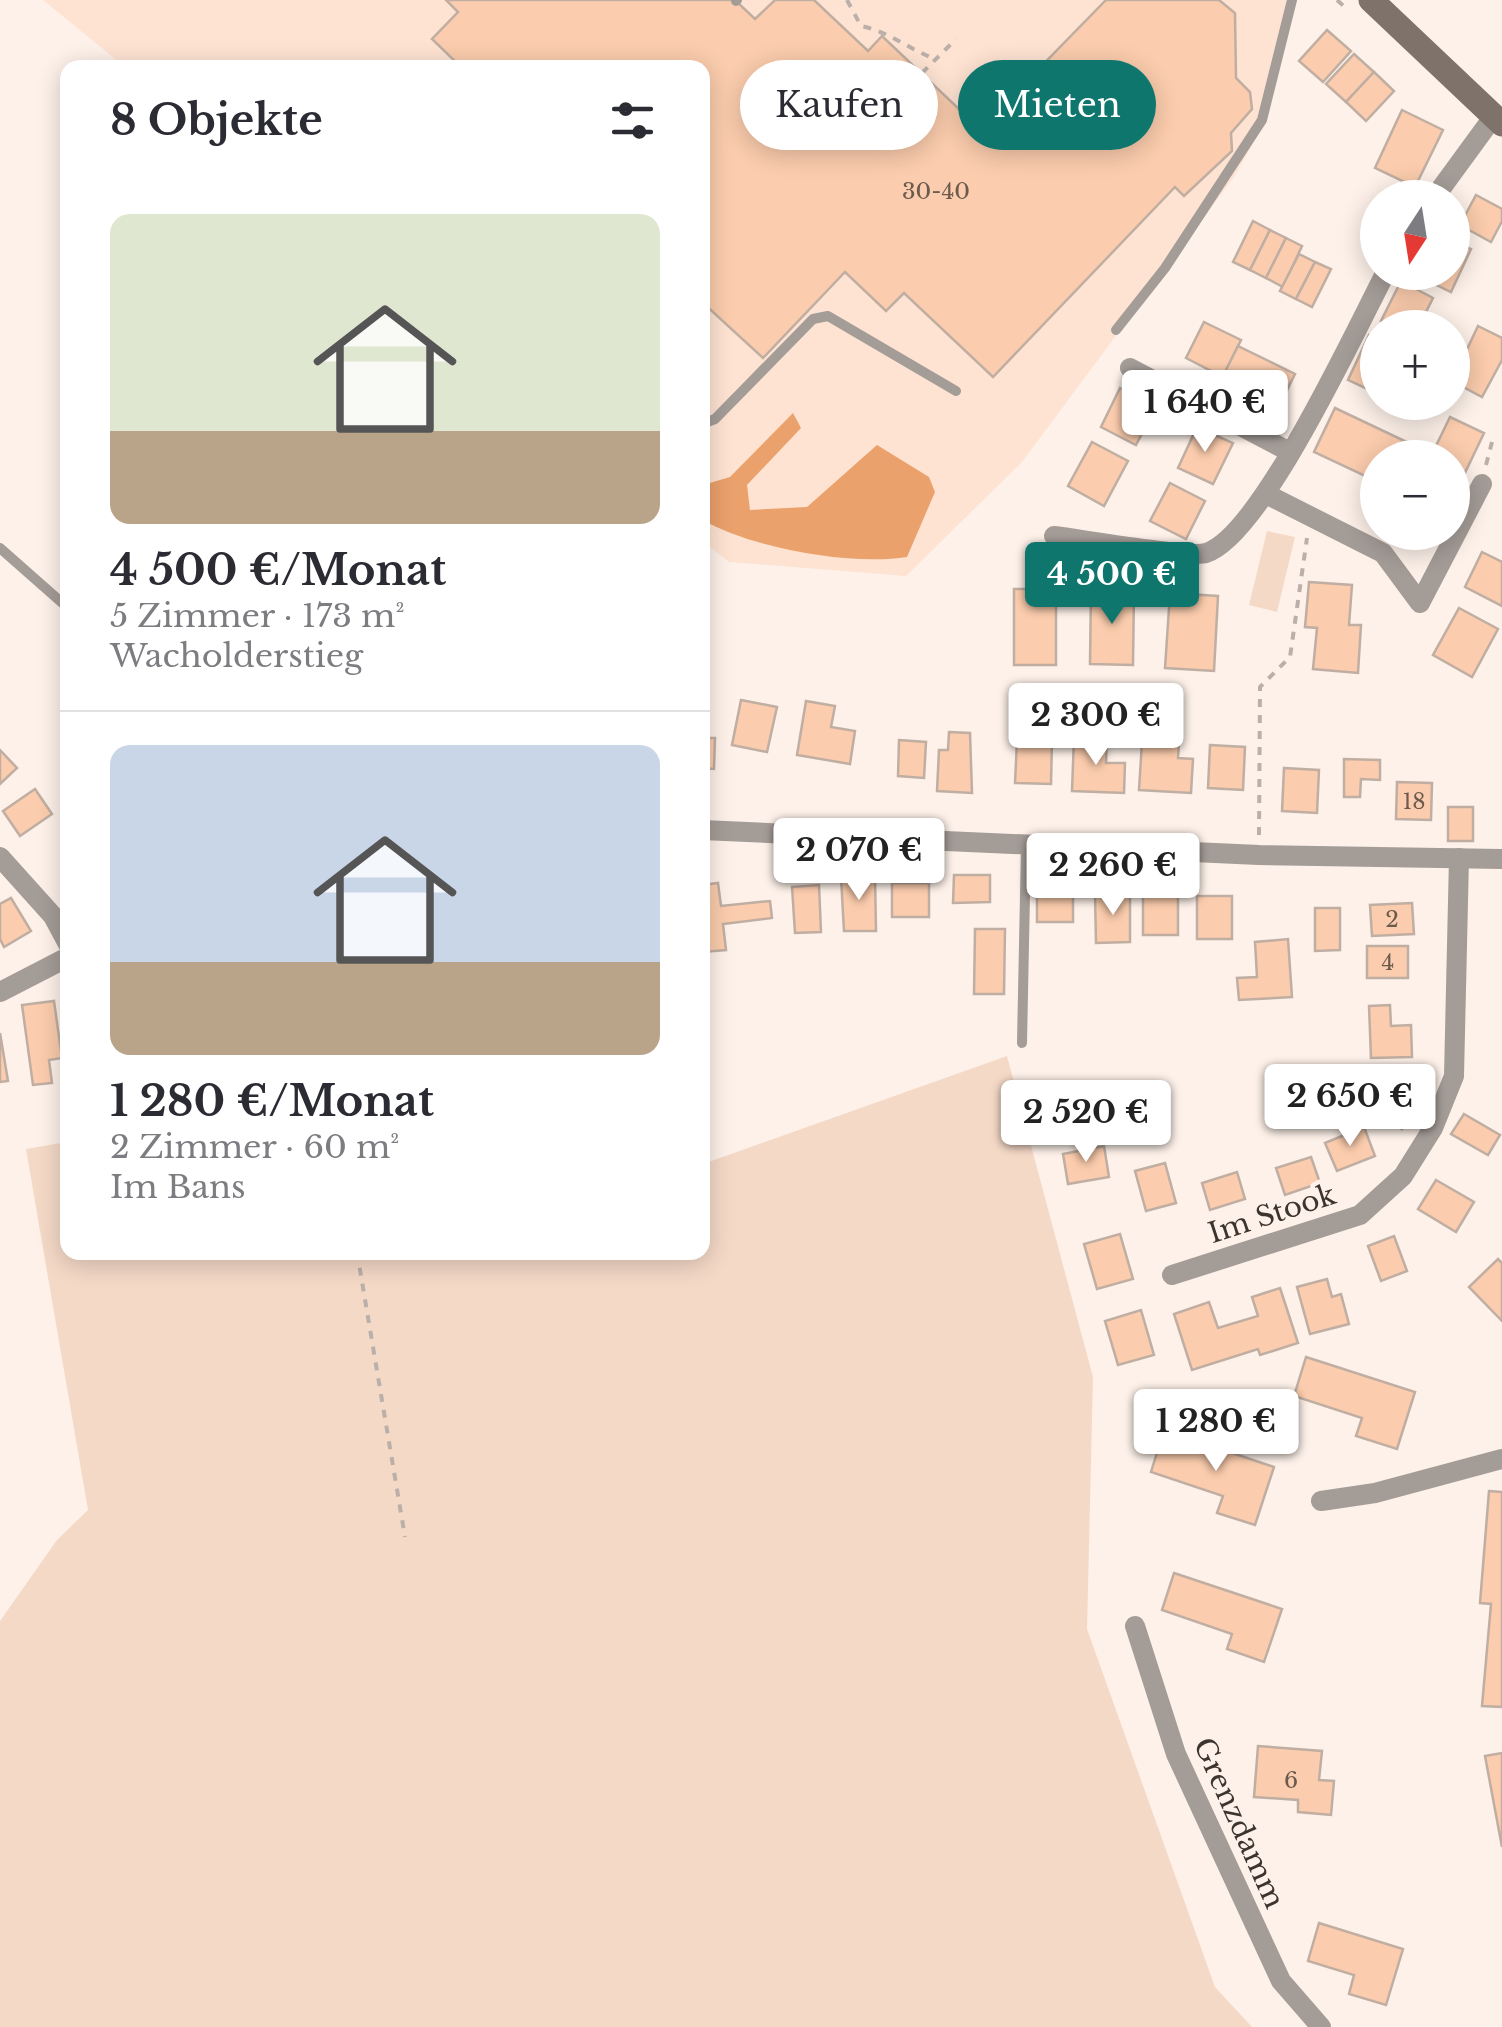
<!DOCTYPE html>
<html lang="de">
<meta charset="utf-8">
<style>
body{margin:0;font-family:"Libre Baskerville",serif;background:#f2f2f3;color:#2b2b33;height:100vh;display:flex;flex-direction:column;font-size:38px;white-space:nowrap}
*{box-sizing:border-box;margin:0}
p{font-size:32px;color:#7c7c81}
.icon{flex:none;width:55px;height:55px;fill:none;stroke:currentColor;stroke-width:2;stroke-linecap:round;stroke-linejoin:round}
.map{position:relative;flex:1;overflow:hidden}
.panel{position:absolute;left:60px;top:60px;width:650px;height:1200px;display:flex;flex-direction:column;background:#fff;border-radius:20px;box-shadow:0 5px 25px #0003}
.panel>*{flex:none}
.guide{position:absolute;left:740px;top:60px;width:610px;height:90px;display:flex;gap:20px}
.needle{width:65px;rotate:192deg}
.tools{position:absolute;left:1360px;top:180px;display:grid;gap:20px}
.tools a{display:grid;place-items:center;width:110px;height:110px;border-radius:50%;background:#fff;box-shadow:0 5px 25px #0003;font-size:50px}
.price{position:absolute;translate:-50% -85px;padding:0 22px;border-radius:10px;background:#fff;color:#222;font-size:32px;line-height:65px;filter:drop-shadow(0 2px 5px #0008)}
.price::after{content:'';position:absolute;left:50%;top:60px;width:30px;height:22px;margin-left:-15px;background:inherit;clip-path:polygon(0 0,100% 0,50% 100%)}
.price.selected{background:#0f766e;color:#fff}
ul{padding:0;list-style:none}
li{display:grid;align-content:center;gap:20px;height:530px;padding:0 50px}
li+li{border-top:2px solid #e1e1e2}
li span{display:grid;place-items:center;height:310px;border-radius:20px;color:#555}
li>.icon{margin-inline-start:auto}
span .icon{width:180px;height:180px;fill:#fffc;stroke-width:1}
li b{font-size:42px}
h2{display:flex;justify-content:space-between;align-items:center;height:120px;padding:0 50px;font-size:42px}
.pill{padding:0 35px;border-radius:45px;background:#fff;box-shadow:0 5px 25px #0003;font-size:35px;line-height:90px}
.pill.selected{background:#0f766e;color:#fff}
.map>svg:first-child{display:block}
.built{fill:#fee3d2}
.green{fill:#f5d9c7}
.water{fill:#eba16b}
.building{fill:#fbccad;stroke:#c0aea2;stroke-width:2.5}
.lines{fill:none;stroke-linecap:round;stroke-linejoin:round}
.path{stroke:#bab0a9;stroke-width:4;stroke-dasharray:8 8;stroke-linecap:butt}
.lane{stroke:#a49c97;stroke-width:10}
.street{stroke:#a49c97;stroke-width:20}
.secondary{stroke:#7e726b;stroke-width:25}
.labels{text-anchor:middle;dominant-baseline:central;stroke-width:9;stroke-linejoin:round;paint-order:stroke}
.number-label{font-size:22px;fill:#6b5a4e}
.street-label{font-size:28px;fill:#3b342f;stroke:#fdf1e9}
</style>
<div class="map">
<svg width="1502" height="2027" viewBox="0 0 1502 2027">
<rect width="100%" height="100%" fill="#fdf1e9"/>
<path class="built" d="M43,0H1297L1265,122L1234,177L1022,462L906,576L729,562L703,541L702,68L125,67Z"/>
<g class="green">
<path d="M1267,531L1295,537L1277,612L1249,605Z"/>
<path d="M1007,1056L1093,1377L1087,1629L1215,1987L1252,2027H0V1621L57,1540L88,1510L26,1149L67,1142L68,1252H702L703,1164Z"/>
</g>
<path class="water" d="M793,413L801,428L747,485L750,510L807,507L877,445L929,477L935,492L907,557C852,566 751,548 703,520V485L730,477Z"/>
<g class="building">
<path d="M446,0H735L755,19L775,0H814L868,51L882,36L980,129L1106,0H1219L1235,13L1236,78L1250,92L1252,109L1231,133L1232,151L1184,196L1175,187L993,377L904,293L886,311L845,272L763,358L702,302V236L708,230L702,224V68H462L432,39L458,12Z"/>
<path d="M1327,30L1351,51L1323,82L1299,61Z"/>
<path d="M1354,54L1374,72L1346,102L1326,84Z"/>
<path d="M1374,72L1394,91L1366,121L1346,102Z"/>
<path d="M1402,110L1443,130L1415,187L1375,168Z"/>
<path d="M1476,195L1502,209V221L1491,242L1460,225Z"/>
<path d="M1253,221L1270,230L1250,270L1233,262Z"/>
<path d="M1270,230L1286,238L1266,278L1250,270Z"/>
<path d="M1286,238L1302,246L1283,287L1266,278Z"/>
<path d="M1452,240L1471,249L1451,292L1418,276L1452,272Z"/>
<path d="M1299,254L1315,262L1296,299L1280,291Z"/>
<path d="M1315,262L1331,269L1312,307L1296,299Z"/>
<path d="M1401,281L1433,298L1418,328H1394L1381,321Z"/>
<path d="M1204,322L1241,340L1223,377L1186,358Z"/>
<path d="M1478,326L1502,338V360L1482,397L1452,381Z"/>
<path d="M1369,335L1378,339V394L1348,380Z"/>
<path d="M1238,346L1295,374L1276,412L1219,384Z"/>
<path d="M1120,388L1156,406L1136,445L1101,427Z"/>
<path d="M1335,408L1432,454L1450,417L1484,433L1452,500V458H1378V482L1314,452Z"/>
<path d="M1197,427L1233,443L1213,484L1178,468Z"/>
<path d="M1092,442L1128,461L1104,506L1068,486Z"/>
<path d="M1170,483L1205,501L1186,539L1150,521Z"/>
<path d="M1482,552L1502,562V606L1465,587Z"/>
<path d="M1309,582L1352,585L1349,625H1361L1358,673L1313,669L1317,628L1305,627Z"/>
<rect x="1014" y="589" width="42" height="76"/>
<path d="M1091,590H1134L1133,665L1090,664Z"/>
<path d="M1170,593L1218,596L1214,671L1165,668Z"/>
<path d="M1459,608L1498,629L1472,677L1433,655Z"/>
<path d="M741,700L777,707L767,752L732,745Z"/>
<path d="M806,701L835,706L831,727L855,731L850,764L797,755Z"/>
<path d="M1143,725L1180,727L1178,758L1193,759L1191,793L1139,790Z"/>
<path d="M949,732L970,733L972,793L937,791L939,750H948Z"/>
<path d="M1074,737L1107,738L1106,763H1125L1124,793L1072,791Z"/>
<path d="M702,738H715L714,769L702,768Z"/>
<path d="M899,740L926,742L924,778L898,776Z"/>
<path d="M1017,740L1052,741L1051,784L1015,783Z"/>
<path d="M1210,745L1245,747L1243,790L1208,788Z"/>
<path d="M0,750L17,768L0,784Z"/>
<path d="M1344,759L1380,760V780L1361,779L1360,797H1344Z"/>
<path d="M1284,768L1319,770L1317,813L1282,811Z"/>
<path d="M1397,782L1432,783L1431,820L1396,819Z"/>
<path d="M35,789L52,814L20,836L3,811Z"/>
<rect x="1448" y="807" width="25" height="34"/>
<path d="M954,875H990V902L953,903Z"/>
<path d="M875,876L876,931H844L841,877Z"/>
<path d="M718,883L721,906L770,901L772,918L723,924L726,950L703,952L702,885Z"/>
<rect x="892" y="883" width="37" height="34"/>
<path d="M819,885L821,932L795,933L792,887Z"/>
<rect x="1037" y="892" width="36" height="30"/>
<rect x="1143" y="892" width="35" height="43"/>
<path d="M1130,893V942L1096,943L1095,894Z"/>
<rect x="1197" y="896" width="35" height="43"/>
<path d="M11,898L31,931L4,947L0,939V904Z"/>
<path d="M1412,903L1414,934L1372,936L1370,905Z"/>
<path d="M1315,908H1340V950L1315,951Z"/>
<path d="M975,929H1005L1004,994H974Z"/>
<path d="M1288,939L1292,997L1239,1000L1237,978L1257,977L1255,942Z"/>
<rect x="1367" y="946" width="41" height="32"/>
<path d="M54,1001L62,1058L49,1060L52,1083L33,1085L22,1005Z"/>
<path d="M1390,1005L1391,1026L1411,1025L1412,1057L1371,1058L1369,1006Z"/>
<path d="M0,1033L8,1081L0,1082Z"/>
<path d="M1392,1074L1422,1090L1402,1129L1372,1113Z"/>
<path d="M1464,1114L1500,1135L1488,1155L1451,1134Z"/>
<path d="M1364,1127L1375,1156L1337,1171L1325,1143Z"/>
<path d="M1104,1146L1109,1177L1068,1184L1063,1154Z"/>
<path d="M1311,1157L1320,1183L1285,1195L1276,1168Z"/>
<path d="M1165,1163L1176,1203L1146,1211L1135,1171Z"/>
<path d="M1237,1172L1245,1199L1210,1210L1202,1183Z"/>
<path d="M1436,1180L1474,1202L1456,1232L1418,1209Z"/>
<path d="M1120,1234L1133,1279L1097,1289L1084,1244Z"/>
<path d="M1394,1236L1407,1271L1381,1281L1368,1246Z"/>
<path d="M1498,1259L1502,1263V1321L1469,1287Z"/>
<path d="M1327,1279L1332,1297L1341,1294L1349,1324L1310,1334L1297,1287Z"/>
<path d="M1280,1288L1298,1343L1260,1355L1258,1349L1192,1370L1174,1314L1209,1302L1218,1328L1258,1316L1252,1297Z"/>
<path d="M1141,1310L1154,1355L1118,1365L1105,1321Z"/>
<path d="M1306,1357L1415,1392L1397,1449L1356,1436L1362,1418L1294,1396Z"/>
<path d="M1164,1430L1274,1467L1255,1525L1217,1513L1223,1496L1151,1472Z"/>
<path d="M1489,1491L1502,1492V1707L1482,1706L1491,1604L1480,1603Z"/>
<path d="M1174,1573L1282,1609L1264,1662L1227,1649L1232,1634L1162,1610Z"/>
<path d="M1258,1746L1322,1751L1319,1780L1334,1781L1331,1815L1298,1812V1800L1254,1797Z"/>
<path d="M1502,1753V1847L1485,1756Z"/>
<path d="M1319,1923L1403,1949L1386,2005L1349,1994L1354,1975L1308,1961Z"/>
</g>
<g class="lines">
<g class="path">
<path d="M847,0L861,26C887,31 909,49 935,59"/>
<path d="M1337,0L1348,10"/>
<path d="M922,73L956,39"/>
<path d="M1486,465L1492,442"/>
<path d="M1259,835L1260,687L1290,657L1307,538"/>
<path d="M357,1252L405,1537"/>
</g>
<g class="lane">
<path d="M736,1L737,0"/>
<path d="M1116,330L1165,268L1262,120L1292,0"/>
<path d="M702,424L715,419L813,319L828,316L956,391"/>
<path d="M0,548L68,608"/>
<path d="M1022,1043L1026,845"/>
</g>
<g class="street">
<path d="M1434,198L1494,116"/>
<path d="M1130,368L1290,452"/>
<path d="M1266,494L1383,553L1420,603L1482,484"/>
<path d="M1054,536C1080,539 1188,558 1206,553C1261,536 1356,329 1386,272"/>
<path d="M702,830L1259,855L1502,859"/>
<path d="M0,857L53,916L68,944"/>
<path d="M0,992L68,957"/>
<path d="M1172,1275L1360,1215L1403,1176L1433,1128L1454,1076L1459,858"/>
<path d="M1321,1501L1375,1493L1502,1459"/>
<path d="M1135,1626L1176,1754L1281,1981L1321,2027"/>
</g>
<path class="secondary" d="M1371,0L1502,124"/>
</g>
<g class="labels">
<g class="number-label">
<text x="936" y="191">30-40</text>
<text x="1414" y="801">18</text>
<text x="1392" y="919">2</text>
<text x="1388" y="962">4</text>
<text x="1291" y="1780">6</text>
</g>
<g class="street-label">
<text transform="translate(1272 1214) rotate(-18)">Im Stook</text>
<text transform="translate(1239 1823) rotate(66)">Grenzdamm</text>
</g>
</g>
</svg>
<div class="tools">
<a><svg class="needle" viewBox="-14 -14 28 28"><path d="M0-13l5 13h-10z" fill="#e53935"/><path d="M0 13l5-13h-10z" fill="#7c7c81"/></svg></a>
<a>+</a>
<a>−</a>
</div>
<b class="price" style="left:1205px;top:455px">1 640 €</b>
<b class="price selected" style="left:1112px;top:627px">4 500 €</b>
<b class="price" style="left:1096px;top:768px">2 300 €</b>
<b class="price" style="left:859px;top:903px">2 070 €</b>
<b class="price" style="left:1113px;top:918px">2 260 €</b>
<b class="price" style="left:1350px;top:1149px">2 650 €</b>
<b class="price" style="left:1086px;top:1165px">2 520 €</b>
<b class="price" style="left:1216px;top:1474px">1 280 €</b>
<div class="guide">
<a class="pill">Kaufen</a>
<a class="pill selected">Mieten</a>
</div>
<section class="panel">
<h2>8 Objekte<svg class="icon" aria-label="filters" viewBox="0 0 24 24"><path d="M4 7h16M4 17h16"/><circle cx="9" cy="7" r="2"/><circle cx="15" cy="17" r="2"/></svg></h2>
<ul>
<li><span style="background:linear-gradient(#dfe7d0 70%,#b9a48a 0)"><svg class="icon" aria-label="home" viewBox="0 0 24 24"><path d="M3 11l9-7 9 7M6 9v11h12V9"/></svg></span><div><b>4 500 €/Monat</b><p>5 Zimmer · 173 m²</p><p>Wacholderstieg</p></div></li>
<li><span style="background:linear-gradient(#c9d6e8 70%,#b9a48a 0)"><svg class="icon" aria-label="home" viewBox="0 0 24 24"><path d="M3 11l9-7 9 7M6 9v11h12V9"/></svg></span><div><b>1 280 €/Monat</b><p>2 Zimmer · 60 m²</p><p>Im Bans</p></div></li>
</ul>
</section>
</div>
